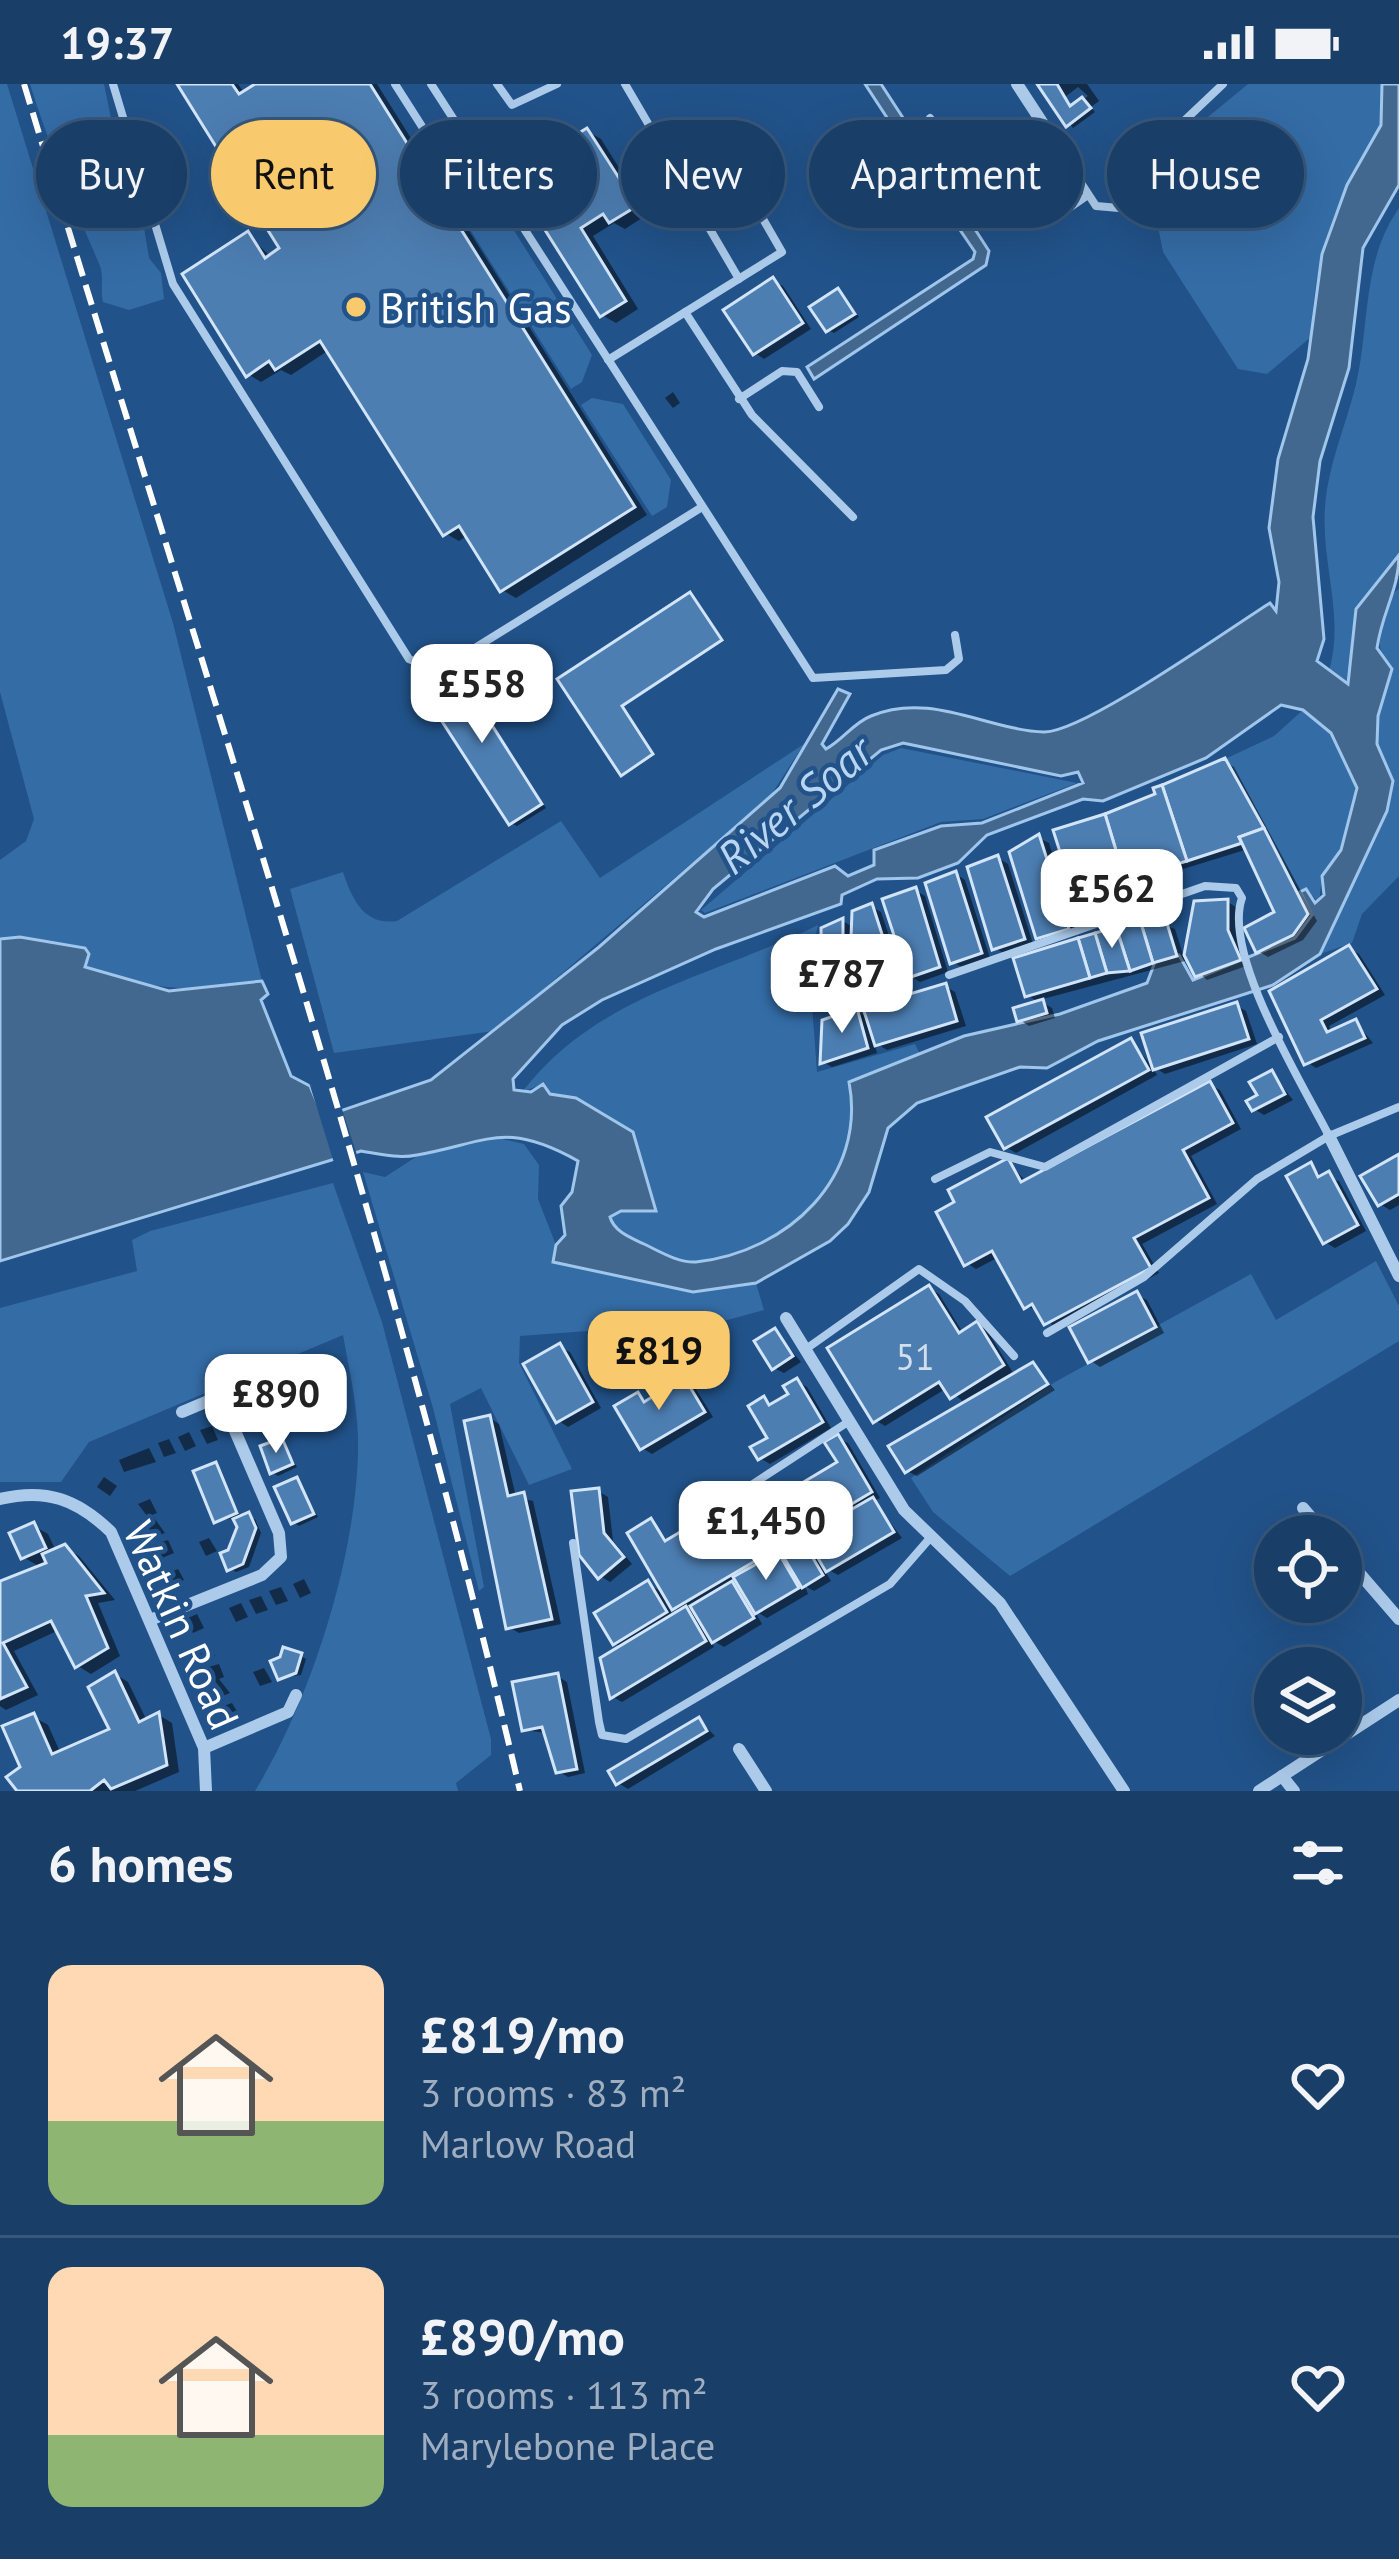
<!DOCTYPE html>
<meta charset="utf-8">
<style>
body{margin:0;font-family:"PT Sans",sans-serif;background:#22456d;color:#f1f3f6;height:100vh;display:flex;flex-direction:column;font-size:45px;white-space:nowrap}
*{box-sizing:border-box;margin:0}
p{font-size:39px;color:#9faec0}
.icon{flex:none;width:66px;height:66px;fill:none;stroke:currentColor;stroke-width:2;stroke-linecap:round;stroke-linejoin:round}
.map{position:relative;height:1707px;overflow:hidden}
.side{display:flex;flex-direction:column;background:#193e67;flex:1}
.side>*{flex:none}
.guide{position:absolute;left:36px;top:36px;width:1329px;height:108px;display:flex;gap:24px}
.tools{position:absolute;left:1254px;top:1431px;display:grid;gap:24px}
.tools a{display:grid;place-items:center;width:108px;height:108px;border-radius:50%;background:#193e67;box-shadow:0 12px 48px #0002,0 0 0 3px #37577b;font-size:60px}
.price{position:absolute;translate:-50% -102px;padding:0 27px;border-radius:24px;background:#fff;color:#222;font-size:39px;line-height:78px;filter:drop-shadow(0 3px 6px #0008)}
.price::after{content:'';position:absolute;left:50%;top:72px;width:36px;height:27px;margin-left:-18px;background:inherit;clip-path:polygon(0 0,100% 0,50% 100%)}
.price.selected{background:#f8ca6d;color:#111}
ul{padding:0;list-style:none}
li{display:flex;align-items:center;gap:36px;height:300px;padding:0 48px}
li+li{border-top:3px solid #37577b}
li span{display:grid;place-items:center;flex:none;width:336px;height:240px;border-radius:24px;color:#555}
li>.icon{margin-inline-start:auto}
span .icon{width:144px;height:144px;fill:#fffc;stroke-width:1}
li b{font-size:51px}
h2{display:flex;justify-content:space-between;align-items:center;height:144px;padding:0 48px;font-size:51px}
.chip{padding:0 42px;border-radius:54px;background:#193e67;box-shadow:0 12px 48px #0002,0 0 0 3px #37577b;font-size:42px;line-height:108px}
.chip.selected{background:#f8ca6d;color:#111}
.status{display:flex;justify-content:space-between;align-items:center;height:84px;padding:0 60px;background:#193e67;direction:ltr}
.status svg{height:33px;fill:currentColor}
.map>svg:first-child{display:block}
.green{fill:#346ca6}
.water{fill:#43688f;stroke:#a0c6ec;stroke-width:3;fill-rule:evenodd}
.pier{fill:#215289}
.shadow{fill:#0007;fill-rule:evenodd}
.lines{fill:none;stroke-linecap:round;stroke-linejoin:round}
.stream{stroke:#a0c6ec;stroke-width:6}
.building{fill:#4d7eb2;stroke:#d1e4f8;stroke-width:3}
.service{stroke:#accbeb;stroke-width:8}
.minor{stroke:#accbeb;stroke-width:12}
.rail{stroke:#fff;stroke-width:6;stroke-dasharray:21 9;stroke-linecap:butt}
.poi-dot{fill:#f8ca6d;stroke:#215289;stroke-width:4.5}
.labels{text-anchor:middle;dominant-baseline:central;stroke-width:9;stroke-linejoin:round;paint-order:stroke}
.number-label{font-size:36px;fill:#d2dfec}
.poi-label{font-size:42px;fill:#fff;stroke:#215289;text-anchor:start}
.street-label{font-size:42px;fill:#fff;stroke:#215289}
.water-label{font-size:45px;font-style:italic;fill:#b8d5f2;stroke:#215289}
</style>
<div class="status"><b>19:37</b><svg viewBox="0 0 49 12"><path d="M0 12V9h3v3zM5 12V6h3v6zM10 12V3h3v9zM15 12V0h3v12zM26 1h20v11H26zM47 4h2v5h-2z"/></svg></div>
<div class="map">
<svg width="1399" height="1707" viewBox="0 0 1399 1707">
<rect width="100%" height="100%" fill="#215289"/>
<g class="green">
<path d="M0,0H7L173,539L262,897C196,910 147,906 84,882L89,870L20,853L0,855V776L26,757L34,735L0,608Z"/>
<path d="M30,0H104L114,49L133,76L149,174L161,189L164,215L129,226L103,218C100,206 104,192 100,182C75,124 50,64 30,0Z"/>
<path d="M1248,0H1382C1394,49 1351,89 1334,132C1319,171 1313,211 1311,253L1267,290L1238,285L1163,168L1155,127L1180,56Z"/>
<path d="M500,124L592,271L582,298L571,305L469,144Z"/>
<path d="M1399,124V471L1356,525L1349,601L1329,587C1345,532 1321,480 1325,424C1328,380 1346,342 1356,300C1370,240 1362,176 1399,124Z"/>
<path d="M592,314L623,320L671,396L667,423L652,432L581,321Z"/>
<path d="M1399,504V792L1362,830L1352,859L1320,870L1387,727L1393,697L1377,660L1378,632L1391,587C1373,562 1374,527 1399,504Z"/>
<path d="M1303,626L1331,649L1357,703L1341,766L1322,792L1319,819L1306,805L1300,808L1225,675L1274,652Z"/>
<path d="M804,660L769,714L494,947L334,969L290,805L343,788C352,815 364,842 397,837L561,737L600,794Z"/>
<path d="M901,664L1077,699L983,735L941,738L705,829L701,826L883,671Z"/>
<path d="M818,841L809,881L817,988L915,960L920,970L907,974L854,1023C859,1107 774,1168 696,1178C679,1180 659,1167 644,1160C630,1154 614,1147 610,1134L621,1127H656L633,1048L576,1014L549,1010L543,1000L522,1008C599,909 711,894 818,841Z"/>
<path d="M489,1052L524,1060L539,1081L538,1115L556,1161L554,1179L693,1208L756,1199L764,1226L724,1237L520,1252L519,1279L572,1385L529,1401L481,1304L450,1320L484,1503L479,1507L433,1324L363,1088L385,1093L419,1071Z"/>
<path d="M333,1099L382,1238L491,1655V1671L456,1699L458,1707H255C312,1614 360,1463 358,1353C357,1320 349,1284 343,1251L89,1358L61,1398H0V1224L137,1187L132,1156L150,1147Z"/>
<path d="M1376,1177L1399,1222V1257L1010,1492L933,1428L911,1394L1055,1298L1251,1190L1276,1236Z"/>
</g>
<g class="water">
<path d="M865,0H881L957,117L946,124Z"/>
<path d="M1382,0H1399V101L1363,164L1349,284L1320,377L1313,433L1324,555L1317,577L1348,600L1356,525L1399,471C1399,506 1382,528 1377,564L1392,585L1378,632L1377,660L1393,697L1387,727L1320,870L1273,901L1098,957L1047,984L1020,983L917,1019L888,1044L869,1108L848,1140L830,1157L756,1199L693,1208L553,1178L556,1161L565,1151L561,1122L572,1108L578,1077C505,1036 489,1058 417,1071C399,1075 379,1070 361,1067L0,1177V855L20,853L85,864L89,870L85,883L169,907L262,897L268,910L261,916L291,992L310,1002L323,1033L431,996L599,863L780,704L838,605L850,610L822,660L826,665C843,656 853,639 871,632C931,607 987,646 1044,648C1083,649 1230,544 1270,519L1276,527L1279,498L1269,444L1278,375L1308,275L1322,170L1347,101L1381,41ZM1281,621L1303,626L1331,649L1357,704L1341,766L1322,792L1324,811L1315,819L1306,805L1300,808L1312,831L1295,854L1193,896L1179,871L1155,878L1147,899L1060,930L964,952L849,998C867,1093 788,1168 696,1178C678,1179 659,1167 644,1160C629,1153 614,1147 610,1133L621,1127H656L633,1048L576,1014L550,1010L543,1000L531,1008L514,1006L513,995L562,941L602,916L716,865L841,820L842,811L877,795L918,794L958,779L987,751L1083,715L1103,717L1206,674ZM903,659L1061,692L1078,688L1083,699L982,739L941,742L874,766V781L848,792L835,782L704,833L696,828L713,805L881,666Z"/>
<path d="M969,136L989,167L986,181L814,295L807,283L973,175L975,168L958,143Z"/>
</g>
<path class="pier" d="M308,995L325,1026L340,1019L358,1074L335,1082Z"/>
<g class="shadow">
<path d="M180,0H238L245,10L261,0H377L647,431L516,514L502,506L468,451L459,457L445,449L329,266L291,291L281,286L261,298L248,290V151L271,173L283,165Z"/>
<path d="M1041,0H1087L1099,17L1091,23L1095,28L1073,44ZM1078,3L1088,12L1073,24L1065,13Z"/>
<path d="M517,46L531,54L572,120L592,108L587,47L601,55L648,130L625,145L614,139L593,152L638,225L616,239L602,231Z"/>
<path d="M773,197L783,202L811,245L764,275L755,269Z"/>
<path d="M838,208L859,233L834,249L828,246Z"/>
<path d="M673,308L680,319L673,324L665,314Z"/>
<path d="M692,512L722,557L621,623L653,672L625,691L561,596Z"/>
<path d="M455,587L546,724L517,742L511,739Z"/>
<path d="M1224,677L1234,683L1317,837L1303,856L1268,873L1258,867L1278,829L1248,765L1086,815L1076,810L1159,712Z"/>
<path d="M1039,754L1049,759L1077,850L1049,859L1039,853Z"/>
<path d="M998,774L1008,780L1033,860L1004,869L994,864Z"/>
<path d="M956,790L965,796L990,874L962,883L952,878Z"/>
<path d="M915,806L925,812L948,888L920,898L910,892Z"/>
<path d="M1228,818L1237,824V853L1249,881L1207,896L1186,877L1196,820Z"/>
<path d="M872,823L881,828L906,902L879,911L869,906L852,851V919H834L825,914L843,837L854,844Z"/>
<path d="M1149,836L1175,845L1185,877L1039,916L1052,924L1055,934L1029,942L1020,936L1040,919L1027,911Z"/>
<path d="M1349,864L1359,870L1385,911L1329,942L1332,949L1356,938L1373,959L1316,984L1307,978L1273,909Z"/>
<path d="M945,902L955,908L966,942L887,966L874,958L877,969L832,983L823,978L857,927L870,935Z"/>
<path d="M1237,922L1246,927L1257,960L1165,990L1152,982L1157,991L1016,1069L1006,1063L1131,957L1151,981Z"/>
<path d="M1272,989L1293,1016L1264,1031L1254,1025Z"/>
<path d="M1210,1001L1220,1006L1241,1045L1191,1072L1217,1120L1142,1160L1159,1189L1056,1245L1039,1226L1026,1223L999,1173L976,1185L967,1179L1008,1077L1027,1099Z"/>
<path d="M1399,1073V1121L1390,1126L1380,1120Z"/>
<path d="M1310,1082L1324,1094L1339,1097L1366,1147L1335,1164L1325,1158Z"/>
<path d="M929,1204L939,1210L963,1249L977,1241L987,1246L1015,1292L1033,1281L1055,1306L917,1392L907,1387L966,1320L947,1304L885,1342L875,1336Z"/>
<path d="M1137,1211L1147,1216L1164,1249L1100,1283L1091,1277Z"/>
<path d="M775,1247L801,1278L784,1289L774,1284Z"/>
<path d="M560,1263L570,1268L601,1324L568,1343L559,1337Z"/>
<path d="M326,1292L331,1302L318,1307L314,1296Z"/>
<path d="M684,1297L694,1302L713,1333L652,1370L642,1364L638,1311L649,1318Z"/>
<path d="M797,1297L807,1303L831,1344L770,1380L760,1374L771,1355L764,1315L774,1321L792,1311Z"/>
<path d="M305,1301L312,1315L300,1320L293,1306Z"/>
<path d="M285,1309L292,1323L281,1327L274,1313Z"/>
<path d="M258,1321L265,1335L253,1340L246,1326Z"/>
<path d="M490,1334L499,1340L516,1413L533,1417L561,1540L519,1549L509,1543Z"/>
<path d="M212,1342L218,1356L207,1360L200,1346Z"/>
<path d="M189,1348L196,1362L185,1367L178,1353Z"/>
<path d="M838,1354L848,1359L880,1414L874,1417L902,1454L838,1491L822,1482L831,1497L814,1507L805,1502L808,1510L767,1534L754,1526L762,1540L724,1563L710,1555L714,1563L622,1618L613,1613L623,1564L615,1559L648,1500L667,1511L651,1437L669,1458L697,1441L711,1455L780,1415L783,1405L791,1409L841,1380ZM665,1518L682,1528L674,1533Z"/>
<path d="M169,1355L176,1369L164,1373L158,1359Z"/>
<path d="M282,1358L297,1383L278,1392L272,1388Z"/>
<path d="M149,1364L156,1378L124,1388L119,1376Z"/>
<path d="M215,1381L242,1435H255L261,1449L249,1483L236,1488L230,1484V1468L240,1443L236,1434L216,1437Z"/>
<path d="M104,1393L117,1402L110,1412L97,1403Z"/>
<path d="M297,1397L318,1433L299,1442L293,1438Z"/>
<path d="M598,1407L608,1413L613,1457L632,1480L610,1498L600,1492Z"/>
<path d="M150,1415L157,1429L152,1431L165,1449L153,1453L146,1439L151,1437L138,1420Z"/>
<path d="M34,1442L48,1450L56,1467L65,1463L79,1472L115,1516L98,1519L120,1572L91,1590L78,1582L59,1546L14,1567L38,1611L6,1626L0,1622V1501L42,1484L23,1473Z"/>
<path d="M209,1454L217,1467L206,1472L199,1458Z"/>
<path d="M168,1456L174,1469L162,1474L155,1460Z"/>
<path d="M178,1485L184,1496L171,1501L166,1490Z"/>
<path d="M304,1495L311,1509L300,1514L293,1500Z"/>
<path d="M281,1503L288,1517L276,1521L269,1507Z"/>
<path d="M261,1512L268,1526L256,1530L249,1516Z"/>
<path d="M241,1519L248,1533L236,1538L229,1524Z"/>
<path d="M197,1530L204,1544L193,1549L186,1535Z"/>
<path d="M208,1558L215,1572L204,1577L197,1563Z"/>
<path d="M301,1572L306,1575L301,1591L280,1594Z"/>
<path d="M219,1580L224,1593L219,1595L230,1609L217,1614L213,1603L218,1601L205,1584Z"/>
<path d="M264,1584L272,1598L260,1602L253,1588Z"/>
<path d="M115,1590L128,1598L147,1637L159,1631L172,1639L179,1688L135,1707H21L34,1633L48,1641L61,1670L113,1647Z"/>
<path d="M557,1592L567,1598L585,1689L568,1693L558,1687L546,1649L524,1646Z"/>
<path d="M232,1619L238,1629L225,1634L221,1623Z"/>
<path d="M699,1636L715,1652L628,1705L618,1699Z"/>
</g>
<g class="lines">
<path class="stream" d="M949,113L968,143"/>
</g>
<g class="building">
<path d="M177,0H232L239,10L255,0H370L635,423L500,508L459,442L443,452L320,257L275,286L269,277L246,293L182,190L248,147L265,174L279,164Z"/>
<path d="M1037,0H1057L1070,22L1082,13L1091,24L1066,43Z"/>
<path d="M517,42L566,121L588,107L559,61L587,44L637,122L609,139L603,130L581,144L626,217L600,233L490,59Z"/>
<path d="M773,193L803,239L753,271L723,226Z"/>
<path d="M838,204L855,230L826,248L809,223Z"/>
<path d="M690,508L722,556L622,622L653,670L621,692L557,595Z"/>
<path d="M455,583L542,720L509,741L421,605Z"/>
<path d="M1225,674L1264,744L1239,753L1242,759L1187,777L1162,701Z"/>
<path d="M1162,701L1187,777L1125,796L1105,730L1155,710L1153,704Z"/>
<path d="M1105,730L1125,796L1074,812L1053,746Z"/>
<path d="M1264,744L1308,830L1293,851L1256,869L1244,844L1274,828L1239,753Z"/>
<path d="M1039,750L1069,845L1036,855L1009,768Z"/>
<path d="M998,771L1025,855L992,866L967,783Z"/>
<path d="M956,787L982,869L950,880L925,799Z"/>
<path d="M916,803L940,883L908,894L882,815Z"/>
<path d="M1228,815V846L1241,876L1195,893L1184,871L1194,817Z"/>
<path d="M872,819L897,897L867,908L851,854L852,827Z"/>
<path d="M1149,833L1151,840L1166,836L1177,872L1153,879L1140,836Z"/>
<path d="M843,834V915H822L821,844Z"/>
<path d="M1140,836L1153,879L1130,887L1116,843Z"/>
<path d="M1116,843L1130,887L1107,889L1095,849Z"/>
<path d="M1095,849L1107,889L1090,894L1078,854Z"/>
<path d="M1078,854L1090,894L1025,913L1013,874Z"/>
<path d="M1349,861L1377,905L1321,936L1327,948L1356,935L1365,954L1304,981L1269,907Z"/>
<path d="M946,899L957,937L875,962L863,924Z"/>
<path d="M1043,915L1047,929L1017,938L1013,924Z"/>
<path d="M1237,918L1249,955L1153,986L1141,949Z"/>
<path d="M857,924L868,964L820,980L822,936Z"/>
<path d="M1131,954L1149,986L1004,1065L986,1033Z"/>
<path d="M1272,986L1285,1010L1252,1027L1246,1017L1257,1011L1249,998Z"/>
<path d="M1210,997L1233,1039L1183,1066L1209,1114L1134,1154L1151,1184L1044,1241L1032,1220L1024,1225L992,1167L964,1182L936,1128L954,1118L948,1106L1008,1074L1021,1098Z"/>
<path d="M1399,1070V1110L1378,1122L1360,1092Z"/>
<path d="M1311,1078L1318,1093L1329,1087L1358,1141L1323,1160L1286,1092Z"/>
<path d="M929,1201L959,1249L977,1237L1004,1281L950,1315L939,1298L873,1339L827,1264Z"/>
<path d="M1137,1207L1156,1243L1088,1279L1069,1243Z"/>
<path d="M775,1244L793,1272L772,1286L754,1257Z"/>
<path d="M560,1259L593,1318L556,1339L523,1280Z"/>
<path d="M1033,1278L1048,1300L905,1389L888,1362Z"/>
<path d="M684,1293L705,1328L640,1366L614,1322L638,1308L644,1318Z"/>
<path d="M797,1294L823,1338L758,1376L750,1363L767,1354L748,1322L764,1312L769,1321L788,1310L783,1302Z"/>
<path d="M490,1331L508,1412L524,1408L552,1535L506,1545L464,1337Z"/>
<path d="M838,1350L872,1408L672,1526L627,1449L651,1434L665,1457L697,1438L707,1455L776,1414L772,1407L783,1401L787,1408L837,1378L824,1358Z"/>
<path d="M282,1354L293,1380L270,1390L260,1362Z"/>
<path d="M216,1378L237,1429L214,1439L193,1387Z"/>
<path d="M297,1393L314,1430L291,1440L274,1403Z"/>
<path d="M599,1404L604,1449L624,1473L598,1495L579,1471L571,1407Z"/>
<path d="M873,1413L894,1448L826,1488L805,1452Z"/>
<path d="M249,1428L256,1444L243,1480L227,1487L220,1469L228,1466L237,1443L233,1435Z"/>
<path d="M34,1438L46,1464L21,1475L9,1449Z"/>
<path d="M801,1454L823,1491L802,1504L780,1467Z"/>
<path d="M65,1460L104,1509L86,1512L108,1564L75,1584L51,1537L3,1559L27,1603L0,1615V1497L46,1479L42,1470Z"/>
<path d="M778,1468L799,1504L755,1530L733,1493Z"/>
<path d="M648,1496L667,1528L613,1561L594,1529Z"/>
<path d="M732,1497L754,1534L712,1559L690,1522Z"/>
<path d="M686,1522L706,1557L610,1615L600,1574Z"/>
<path d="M283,1563L302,1569L296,1589L278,1596L270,1577L280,1573Z"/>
<path d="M115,1587L139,1638L159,1628L167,1681L111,1705L104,1696L90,1707H17L6,1693L20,1683L2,1642L34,1629L52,1670L109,1645L88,1603Z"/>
<path d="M558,1589L577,1685L556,1689L542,1643L522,1647L512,1598Z"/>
<path d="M699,1633L707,1647L616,1701L608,1687Z"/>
</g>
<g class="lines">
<g class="service">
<path d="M113,0L173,200L409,575L423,581L454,577L702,423"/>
<path d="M395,0L472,121L483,127L506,117"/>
<path d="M431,0L813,594L946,586L959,575L955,551"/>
<path d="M497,0L512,21L557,0"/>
<path d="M625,0L739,195"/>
<path d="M930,34C956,72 1000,84 1026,123L1059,131L1088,111"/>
<path d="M1049,50L1096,122L1119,124L1141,108L1184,37L1223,0"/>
<path d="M904,133L943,140L1007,96"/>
<path d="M685,228L752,331L853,433"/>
<path d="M608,276L782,168L752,116"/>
<path d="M739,315L782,287L797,288L819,323"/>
<path d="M949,891L1205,802L1236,804L1242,814C1222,870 1302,999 1329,1052"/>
<path d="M935,1095L990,1068L1045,1083L1279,953"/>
<path d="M1047,1249L1144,1193L1257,1095L1329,1052L1399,1023"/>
<path d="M806,1265L919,1185L965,1217L1014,1272"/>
<path d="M736,1411L848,1338"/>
<path d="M573,1459L599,1638L602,1651L626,1655L890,1500L931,1453"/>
</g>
<g class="minor">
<path d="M1017,0L1049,49"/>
<path d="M1329,1052L1399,1192"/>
<path d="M786,1234L904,1426L1000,1519L1124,1707"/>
<path d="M220,1312L253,1299"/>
<path d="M0,1415C46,1404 77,1415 111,1448L204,1664L206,1707"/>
<path d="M1303,1424L1327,1452"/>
<path d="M1341,1468L1399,1535"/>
<path d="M150,1536L262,1491L281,1473L279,1449L220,1312L182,1328"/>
<path d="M204,1664L288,1628L296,1611"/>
<path d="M739,1665L766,1707"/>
<path d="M1282,1692L1294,1707"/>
<path d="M1259,1707L1399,1616"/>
</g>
<path class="rail" d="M24,0C196,567 385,1130 520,1707"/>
</g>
<circle class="poi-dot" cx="356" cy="223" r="12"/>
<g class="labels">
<g class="number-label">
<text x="915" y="1272">51</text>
</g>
<g class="poi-label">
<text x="380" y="223">British Gas</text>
</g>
<g class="street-label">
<text transform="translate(182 1541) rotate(66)">Watkin Road</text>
</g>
<g class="water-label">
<text transform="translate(794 720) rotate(-40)">River Soar</text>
</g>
</g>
</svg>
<div class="tools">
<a><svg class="icon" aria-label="locate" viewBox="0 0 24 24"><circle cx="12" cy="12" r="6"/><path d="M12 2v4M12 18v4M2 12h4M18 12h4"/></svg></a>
<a><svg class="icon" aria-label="layers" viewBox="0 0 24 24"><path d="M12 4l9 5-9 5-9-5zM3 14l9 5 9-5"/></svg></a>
</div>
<b class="price" style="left:482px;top:662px">£558</b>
<b class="price" style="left:1112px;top:867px">£562</b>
<b class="price" style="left:842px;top:952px">£787</b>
<b class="price selected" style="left:659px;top:1329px">£819</b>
<b class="price" style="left:276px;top:1372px">£890</b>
<b class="price" style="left:766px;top:1499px">£1,450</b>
<div class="guide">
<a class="chip">Buy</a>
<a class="chip selected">Rent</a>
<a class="chip">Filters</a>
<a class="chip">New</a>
<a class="chip">Apartment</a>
<a class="chip">House</a>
</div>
</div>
<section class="side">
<h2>6 homes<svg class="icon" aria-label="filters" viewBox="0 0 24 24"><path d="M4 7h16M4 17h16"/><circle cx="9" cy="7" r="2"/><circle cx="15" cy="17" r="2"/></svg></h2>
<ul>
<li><span style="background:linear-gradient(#ffd9b3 65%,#8fb573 0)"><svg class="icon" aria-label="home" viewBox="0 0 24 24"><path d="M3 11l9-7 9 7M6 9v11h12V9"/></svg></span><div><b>£819/mo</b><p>3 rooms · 83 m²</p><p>Marlow Road</p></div><svg class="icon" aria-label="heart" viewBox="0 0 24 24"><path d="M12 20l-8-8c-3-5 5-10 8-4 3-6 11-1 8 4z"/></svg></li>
<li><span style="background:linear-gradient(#ffd9b3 70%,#8fb573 0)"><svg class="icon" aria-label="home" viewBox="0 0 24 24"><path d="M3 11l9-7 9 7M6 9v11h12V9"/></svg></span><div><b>£890/mo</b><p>3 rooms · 113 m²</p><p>Marylebone Place</p></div><svg class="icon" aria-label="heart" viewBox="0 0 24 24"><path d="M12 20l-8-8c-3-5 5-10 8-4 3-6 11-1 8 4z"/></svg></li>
</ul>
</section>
